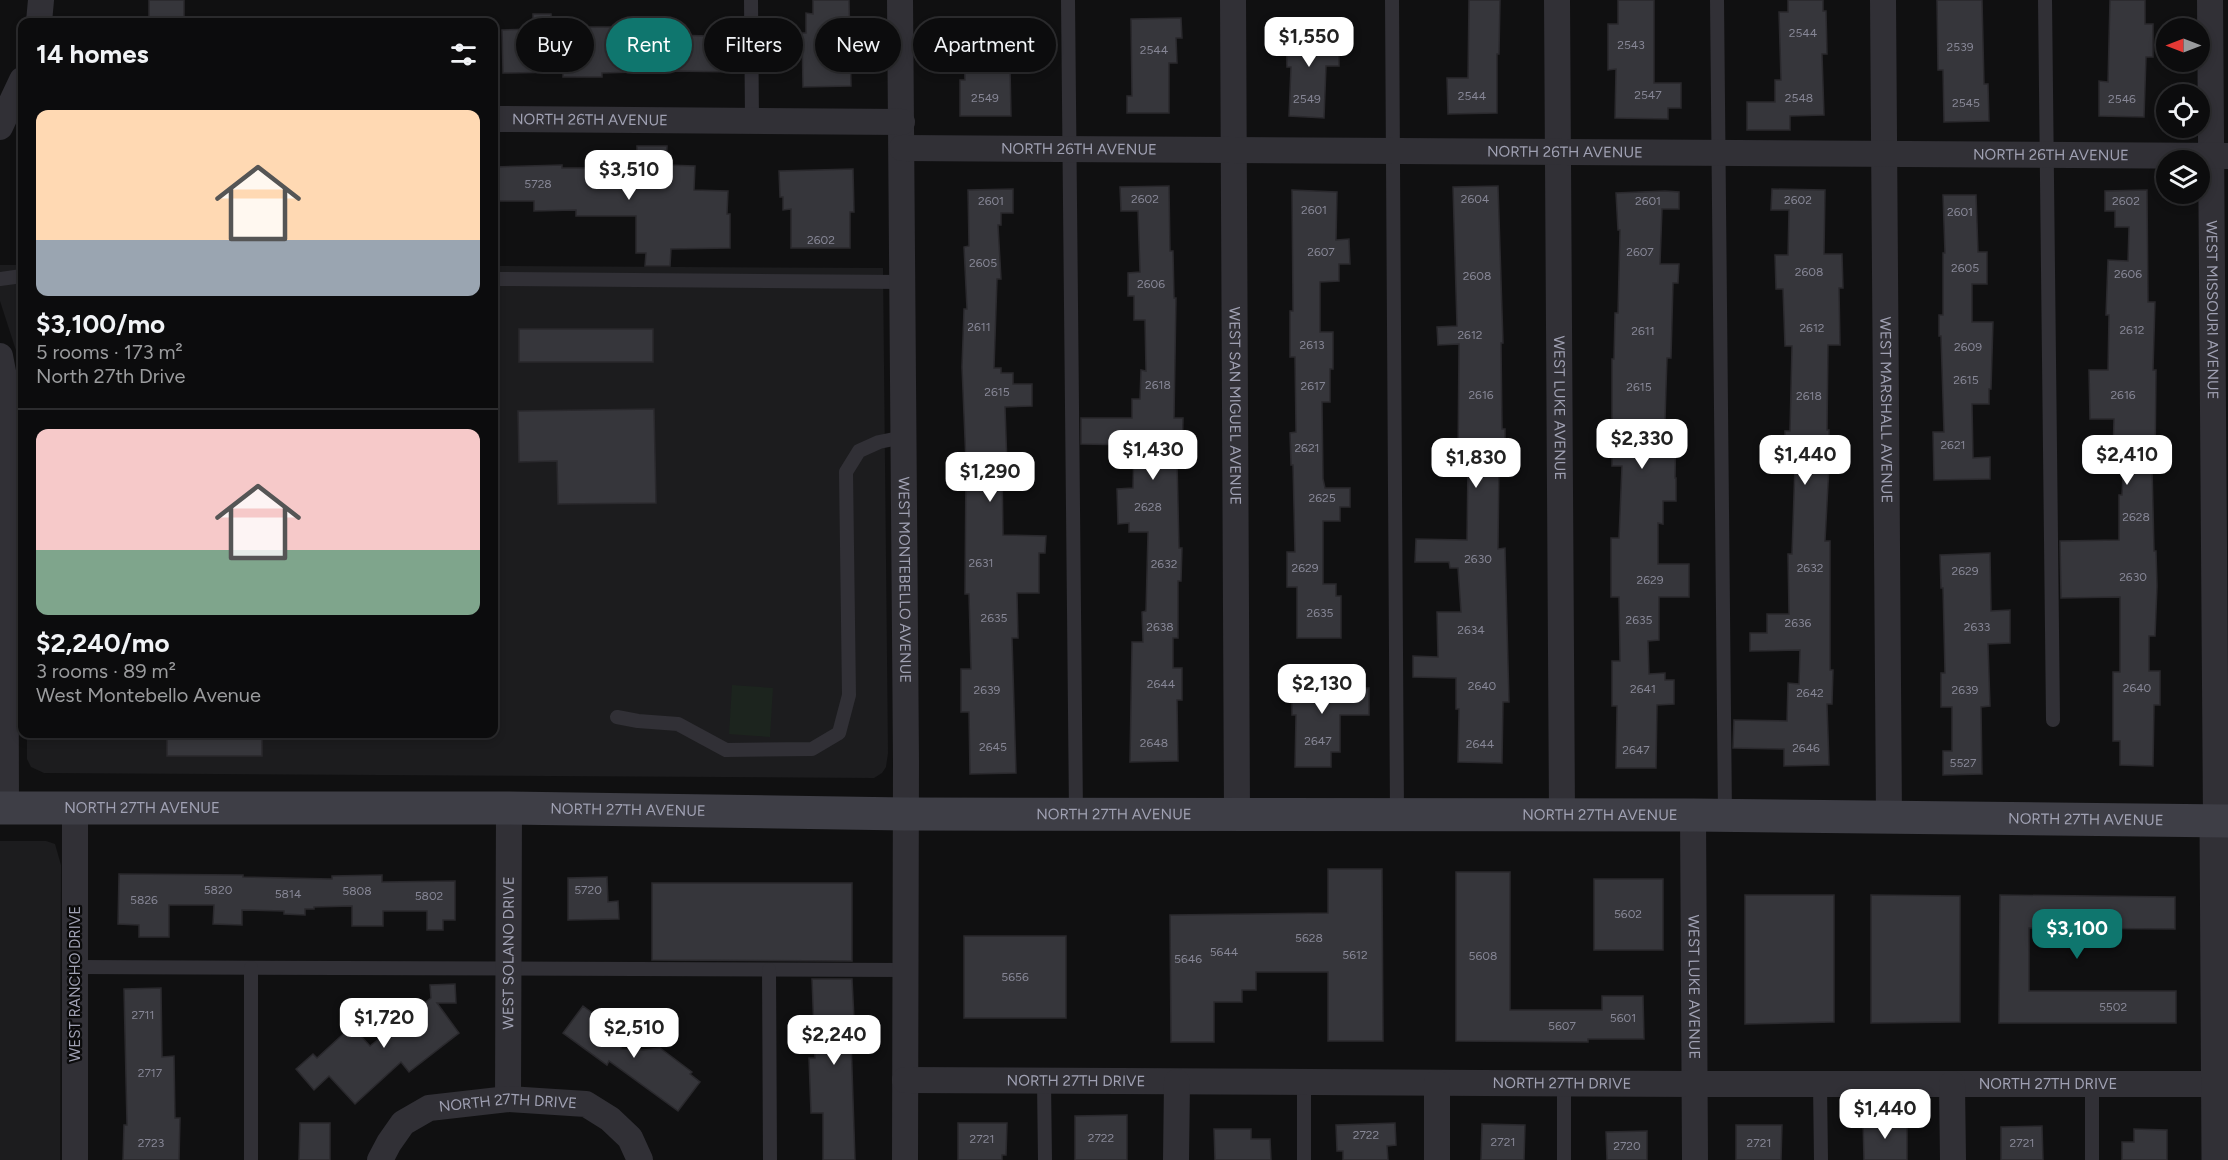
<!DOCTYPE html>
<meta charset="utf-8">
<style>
body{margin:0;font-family:Figtree,sans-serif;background:#1a1a1b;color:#f1f3f6;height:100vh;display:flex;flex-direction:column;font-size:22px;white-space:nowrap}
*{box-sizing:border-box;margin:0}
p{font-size:20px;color:#9a9b9d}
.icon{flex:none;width:33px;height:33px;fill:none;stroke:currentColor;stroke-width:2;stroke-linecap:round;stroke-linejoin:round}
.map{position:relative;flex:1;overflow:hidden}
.drawer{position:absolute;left:18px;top:18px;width:480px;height:720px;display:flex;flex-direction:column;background:#0c0c0d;border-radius:12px;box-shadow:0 3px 9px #0003,0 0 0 2px #2c2c2e}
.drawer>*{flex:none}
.banner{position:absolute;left:516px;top:18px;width:570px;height:54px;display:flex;gap:12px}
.needle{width:39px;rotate:270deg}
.fabs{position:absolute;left:2156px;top:18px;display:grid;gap:12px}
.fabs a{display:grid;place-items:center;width:54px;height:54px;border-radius:50%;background:#0c0c0d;box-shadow:0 3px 9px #0003,0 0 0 2px #2c2c2e;font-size:30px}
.price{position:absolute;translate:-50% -51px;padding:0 14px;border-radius:12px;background:#fff;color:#222;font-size:20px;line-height:39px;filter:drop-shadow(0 2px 3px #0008)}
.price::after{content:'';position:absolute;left:50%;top:36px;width:18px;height:14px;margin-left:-9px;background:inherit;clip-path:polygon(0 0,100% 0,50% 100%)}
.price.on{background:#0f766e;color:#fff}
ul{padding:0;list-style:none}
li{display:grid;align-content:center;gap:12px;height:318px;padding:0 18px}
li+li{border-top:2px solid #2c2c2e}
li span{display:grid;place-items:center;height:186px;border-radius:12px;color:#555}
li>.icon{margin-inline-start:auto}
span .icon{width:108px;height:108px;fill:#fffc;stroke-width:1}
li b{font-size:26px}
h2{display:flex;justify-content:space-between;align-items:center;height:72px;padding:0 18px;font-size:26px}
.tag{padding:0 21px;border-radius:27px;background:#0c0c0d;box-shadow:0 3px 9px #0003,0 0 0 2px #2c2c2e;font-size:21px;line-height:54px}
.tag.on{background:#0f766e;color:#fff}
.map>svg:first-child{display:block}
.built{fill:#1c1c1e}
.green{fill:#1c241e}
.building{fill:#36363b;stroke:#2a292d;stroke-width:1.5}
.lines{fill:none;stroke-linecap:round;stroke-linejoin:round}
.service{stroke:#313036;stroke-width:14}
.minor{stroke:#313036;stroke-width:26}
.tertiary{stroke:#313036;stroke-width:33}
.secondary{stroke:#3e3e46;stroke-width:33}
.labels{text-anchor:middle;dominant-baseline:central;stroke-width:4.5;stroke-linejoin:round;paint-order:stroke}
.number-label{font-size:12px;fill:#868695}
.street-label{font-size:15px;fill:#a0a1b3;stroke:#0b0b0c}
</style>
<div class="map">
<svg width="2228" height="1160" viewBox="0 0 2228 1160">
<rect width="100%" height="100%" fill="#101011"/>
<g class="built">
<path d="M0,265H22V369L0,301Z"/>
<path d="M494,266L883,268L888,753L886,767L882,773L874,778L44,773L31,767L27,759V734H494Z"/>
<path d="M0,841H46L55,844L61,865L60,1160H0Z"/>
</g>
<path class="green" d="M732,685L773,688L770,737L729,734Z"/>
<g class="building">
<rect x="149" y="0" width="35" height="17"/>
<path d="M813,0H849L851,86L803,87L802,33H806V13L813,14Z"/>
<path d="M1469,0H1500L1499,54H1497V113L1448,114L1447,78H1468Z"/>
<path d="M1618,0H1654V83H1681V108H1668V119L1615,118L1616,69L1608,70V24H1618Z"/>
<path d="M1788,0H1823V11H1826L1827,54H1822L1824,115L1790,116V130H1747V102H1775V80H1781L1779,12H1788Z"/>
<path d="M1937,0H1982L1984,84H1988L1989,121L1944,122L1943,70H1938Z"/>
<path d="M2110,0H2145V24H2153V57H2146L2144,117L2099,116V81L2108,82Z"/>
<path d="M533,14H551L552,27H614V32L676,30V35L741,37L739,72L670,71L602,73V77H563V72L503,73L502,30L533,29Z"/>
<path d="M1181,18L1182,38H1176L1177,63H1169V113H1127V96H1132L1131,19Z"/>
<path d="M993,19L994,67H1010L1011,116H960V80H965L964,41H960V20Z"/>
<path d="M1317,21V41L1339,40V66H1326L1324,118L1289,116L1291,67H1287L1286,22Z"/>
<path d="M637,146H667L666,165L695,166L694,190L728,191L727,214H730V248L671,249L670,266H645L646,253H636V216H576V210L534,211V201H494V167L562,165V168H637Z"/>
<path d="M853,169L854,212H850V248H791V209L783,210V197H780L779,171Z"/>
<path d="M1169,186L1170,251H1173L1174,298H1176L1174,418H1183L1182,461H1177L1179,548H1182L1181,581H1178V638H1173V668H1182V700H1177L1178,761L1130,762L1132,642H1143L1142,612L1146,611L1148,532H1129V523L1118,524L1117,489L1133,488L1134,445L1081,444V418H1132V399H1140L1141,370L1146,371L1145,320H1134V296H1128V273L1140,272L1138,211H1121L1120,187Z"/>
<path d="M1498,186L1503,343H1501L1502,429H1505V462L1499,463L1498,549L1505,548L1509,702H1503L1502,763L1458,762L1459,709H1456V678L1413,677V656L1438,657L1437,612H1461L1458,568H1450L1449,562H1415L1416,539L1467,540L1468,463H1458L1459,344L1438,345L1437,327L1457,326L1453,187Z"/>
<path d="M1013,189V213H1001V225H998L1001,279H997L994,368H1001V373H1013V384H1032V406L1005,407L1007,465H1002L1003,535L1046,536L1045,553H1039V593H1017L1018,638H1012L1016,773L970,774L969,712H961V669H971L969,594H965L966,463L962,367L964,309H967L964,247L969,246L968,190Z"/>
<path d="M1772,189L1825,190L1824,254H1842L1843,288H1839L1840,345H1828L1827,430H1829V465L1825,541H1830V670H1833L1832,704H1827L1829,765L1784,766V749L1733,748L1734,720L1787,721L1788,683L1799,684L1800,650L1750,651V633H1767V614H1789L1788,554H1792L1795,465H1785V431H1790L1792,346H1785L1783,289H1776L1775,255H1788L1789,210H1771Z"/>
<path d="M1292,190L1337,192L1336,240L1349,239L1350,264H1339V281L1320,282V332H1333V369H1330V402H1322L1323,479L1325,488H1350V507H1340V521H1323V584H1336V596H1341V638H1297V587H1287V552H1295L1293,465H1291L1290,433L1296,432L1295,357H1290V311H1293Z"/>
<path d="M2147,190L2148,302H2155L2153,370H2156L2155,466H2152L2154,551H2156L2157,586L2155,636H2149V671H2160V705H2154L2153,766L2120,765V741H2113V672H2120V597L2061,598L2060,541L2119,540V495H2122L2124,455H2113L2114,419H2090L2089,370H2108L2109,315H2106L2108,260L2128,261L2129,227H2115V211H2105V191Z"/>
<path d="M1665,191L1679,192V209H1662L1660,264H1679L1678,283H1673L1671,358H1667L1666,387L1665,420H1676L1675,478H1676V501H1663V524L1658,523V564H1689V597H1659V640L1648,641L1649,674L1665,673V680H1674V704L1657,705L1656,768H1616L1617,706H1612V661H1620L1619,597H1611V538H1619L1622,466H1612V359H1614L1615,313H1618L1620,230H1618L1616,193Z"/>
<path d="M1943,195H1976L1978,252H1987V284H1972V322H1993L1991,389H1989V404H1972L1973,458L1990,457V479L1934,480L1933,432H1944L1941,336H1939V315H1943V253H1945Z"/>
<rect x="519" y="329" width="134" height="33"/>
<path d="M654,409L656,503L558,504L557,461L519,462L518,411Z"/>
<path d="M1990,553L1991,611L2010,610V643L1988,644L1990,706L1981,707L1982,774L1943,775V751H1952V707H1941V673H1945L1943,588H1941L1940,555Z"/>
<path d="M1292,671L1333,672V688H1369V715H1340V752H1331V767H1295L1296,715H1292Z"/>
<rect x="167" y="734" width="95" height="22"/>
<path d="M1328,869H1382L1383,1041H1328V972H1256V990H1242V1002H1214V1042H1171L1170,915L1328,913Z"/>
<path d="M1456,872H1510V1010H1602V996H1643L1644,1039H1588V1042L1456,1041Z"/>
<path d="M119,874L243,875V877L332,879V876L382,875V882L455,881V920H443V930H427V911H383V926H352V906L314,907V909H305V915L284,914V911L242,910V925L213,924L214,905H169V937H139V925L118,924Z"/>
<path d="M607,877L608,902L618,901L619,919L568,920V878Z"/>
<rect x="1594" y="879" width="69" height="71"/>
<path d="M652,883H852V961L652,960Z"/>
<path d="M1745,895H1834V1022L1745,1024Z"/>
<path d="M1871,895L1960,896V1022L1871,1023Z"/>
<path d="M2000,895L2175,897V929L2029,928V991H2176V1023H1999Z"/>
<rect x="964" y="936" width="102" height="82"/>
<path d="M812,979H852L855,1039H851L855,1160H823V1113H811L809,1058H815Z"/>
<path d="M455,984L456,1003H437L459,1033L409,1072L401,1062L355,1104L329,1076L314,1090L296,1069L313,1054L317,1058L352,1026L370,1046L431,998L430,985Z"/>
<path d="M161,988L162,1057L174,1056L175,1118H180L179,1160H123L124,1125H127L124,989Z"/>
<path d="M583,1006L621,1034V1049L643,1050L660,1048L692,1072L690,1074L700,1082L678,1111L609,1061L607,1065L563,1033Z"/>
<path d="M1127,1115V1160H1075V1116Z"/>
<path d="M1907,1120V1160H1864L1863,1121Z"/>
<path d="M300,1123H330V1160H299Z"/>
<path d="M958,1123H1007L1006,1155H1002V1160H958Z"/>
<path d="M1395,1123L1396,1145L1387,1146L1388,1160H1343V1151H1337L1336,1125Z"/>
<path d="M1482,1124L1525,1125L1524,1160H1481Z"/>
<path d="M1736,1125H1782L1781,1160H1736Z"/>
<path d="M2042,1126L2043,1160H2001V1127Z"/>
<path d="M1214,1129H1251V1139H1270L1271,1160H1215Z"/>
<path d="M2134,1129L2167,1130V1160H2122V1142H2134Z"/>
<path d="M1647,1131V1160H1607L1606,1132Z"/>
</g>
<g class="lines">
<g class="service">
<path d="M751,0L752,121"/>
<path d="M1068,0L1076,814"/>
<path d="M1392,0L1397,814"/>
<path d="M1717,0L1725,816"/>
<path d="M2045,0L2053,720"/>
<path d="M0,279L22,276"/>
<path d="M494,279L903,282"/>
<path d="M617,717L638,721L678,724L726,750L812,749L839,733L849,695L846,472L859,451L879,442L904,437"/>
<path d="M75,967L906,970"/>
<path d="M251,968V1160"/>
<path d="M769,970L770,1160"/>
<path d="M1044,1082L1045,1160"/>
<path d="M1304,1082V1160"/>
<path d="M1564,1084V1160"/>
<path d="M1820,1084L1821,1160"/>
<path d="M2092,1160V1084"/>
</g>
<g class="minor">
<path id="s1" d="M900,0L906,761L905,1160"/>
<path id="s2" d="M1233,0L1237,814"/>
<path id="s3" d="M1557,0L1562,815"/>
<path id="s4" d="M1883,0L1889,819"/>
<path id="s5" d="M2210,0L2216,821"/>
<path d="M39,22L41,0"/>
<path id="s6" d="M494,119L902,122"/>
<path d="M0,127L22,80"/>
<path id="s7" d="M902,148L2228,156"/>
<path d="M0,356L5,382L6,808"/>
<path d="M75,808V1160"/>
<path id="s8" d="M1693,815L1695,1160"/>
<path id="s9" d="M905,1080L1694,1084H2218"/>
<path d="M1952,1084L1953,1160"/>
<path id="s10" d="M508,1099L509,808"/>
<path id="s11" d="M380,1160L389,1143L403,1123L429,1108L508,1099L586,1104L610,1119L630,1138L640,1160"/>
<path d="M1176,1160L1177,1082"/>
<path d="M1437,1160V1083"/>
</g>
<path class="tertiary" d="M2216,821L2218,1160"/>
<path class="secondary" id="s12" d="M0,808H509L905,814L1693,815L2228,821"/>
</g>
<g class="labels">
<g class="number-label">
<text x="1803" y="33">2544</text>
<text x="1631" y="45">2543</text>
<text x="1960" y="47">2539</text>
<text x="1154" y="50">2544</text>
<text x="1648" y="95">2547</text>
<text x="1472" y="96">2544</text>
<text x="985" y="98">2549</text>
<text x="1799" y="98">2548</text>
<text x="1307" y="99">2549</text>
<text x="2122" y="99">2546</text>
<text x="1966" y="103">2545</text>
<text x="538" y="184">5728</text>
<text x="1145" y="199">2602</text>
<text x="1475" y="199">2604</text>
<text x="1798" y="200">2602</text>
<text x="991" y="201">2601</text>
<text x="1648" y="201">2601</text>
<text x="2126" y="201">2602</text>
<text x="1314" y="210">2601</text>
<text x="1960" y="212">2601</text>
<text x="821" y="240">2602</text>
<text x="1321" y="252">2607</text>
<text x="1640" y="252">2607</text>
<text x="983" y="263">2605</text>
<text x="1965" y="268">2605</text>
<text x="1809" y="272">2608</text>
<text x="2128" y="274">2606</text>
<text x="1477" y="276">2608</text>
<text x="1151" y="284">2606</text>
<text x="979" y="327">2611</text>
<text x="1812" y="328">2612</text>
<text x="2132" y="330">2612</text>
<text x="1643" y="331">2611</text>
<text x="1470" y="335">2612</text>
<text x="1312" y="345">2613</text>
<text x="1968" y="347">2609</text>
<text x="1966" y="380">2615</text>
<text x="1158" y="385">2618</text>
<text x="1313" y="386">2617</text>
<text x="1639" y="387">2615</text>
<text x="997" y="392">2615</text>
<text x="1481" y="395">2616</text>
<text x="2123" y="395">2616</text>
<text x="1809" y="396">2618</text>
<text x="1953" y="445">2621</text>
<text x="1307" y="448">2621</text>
<text x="1322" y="498">2625</text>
<text x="1148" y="507">2628</text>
<text x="2136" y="517">2628</text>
<text x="1478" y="559">2630</text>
<text x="981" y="563">2631</text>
<text x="1164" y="564">2632</text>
<text x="1305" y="568">2629</text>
<text x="1810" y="568">2632</text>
<text x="1965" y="571">2629</text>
<text x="2133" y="577">2630</text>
<text x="1650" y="580">2629</text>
<text x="1320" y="613">2635</text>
<text x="994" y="618">2635</text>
<text x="1639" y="620">2635</text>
<text x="1798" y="623">2636</text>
<text x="1160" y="627">2638</text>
<text x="1977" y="627">2633</text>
<text x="1471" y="630">2634</text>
<text x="1161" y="684">2644</text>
<text x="1482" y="686">2640</text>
<text x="2137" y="688">2640</text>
<text x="1643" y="689">2641</text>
<text x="987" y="690">2639</text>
<text x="1965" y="690">2639</text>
<text x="1810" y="693">2642</text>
<text x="1318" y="741">2647</text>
<text x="1154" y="743">2648</text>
<text x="1480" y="744">2644</text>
<text x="993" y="747">2645</text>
<text x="1806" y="748">2646</text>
<text x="1636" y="750">2647</text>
<text x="1963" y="763">5527</text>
<text x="218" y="890">5820</text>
<text x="588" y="890">5720</text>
<text x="357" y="891">5808</text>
<text x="288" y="894">5814</text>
<text x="429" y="896">5802</text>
<text x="144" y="900">5826</text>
<text x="1628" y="914">5602</text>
<text x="1309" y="938">5628</text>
<text x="1224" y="952">5644</text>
<text x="1355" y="955">5612</text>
<text x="1483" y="956">5608</text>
<text x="1188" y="959">5646</text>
<text x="1015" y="977">5656</text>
<text x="2113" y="1007">5502</text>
<text x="143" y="1015">2711</text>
<text x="1623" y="1018">5601</text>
<text x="1562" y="1026">5607</text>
<text x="150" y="1073">2717</text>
<text x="1366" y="1135">2722</text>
<text x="1101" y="1138">2722</text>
<text x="982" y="1139">2721</text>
<text x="1503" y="1142">2721</text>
<text x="151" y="1143">2723</text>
<text x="1759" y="1143">2721</text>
<text x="2022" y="1143">2721</text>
<text x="1627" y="1146">2720</text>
</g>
<g class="street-label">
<text stroke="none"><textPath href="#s6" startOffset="96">NORTH 26TH AVENUE</textPath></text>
<text stroke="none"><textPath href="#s7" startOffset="177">NORTH 26TH AVENUE</textPath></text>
<text stroke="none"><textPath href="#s7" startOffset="663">NORTH 26TH AVENUE</textPath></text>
<text stroke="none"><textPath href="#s7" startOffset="1149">NORTH 26TH AVENUE</textPath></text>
<text stroke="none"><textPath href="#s5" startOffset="310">WEST MISSOURI AVENUE</textPath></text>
<text stroke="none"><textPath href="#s2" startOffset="406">WEST SAN MIGUEL AVENUE</textPath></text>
<text stroke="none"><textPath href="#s3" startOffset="408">WEST LUKE AVENUE</textPath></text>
<text stroke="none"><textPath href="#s4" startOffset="410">WEST MARSHALL AVENUE</textPath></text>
<text stroke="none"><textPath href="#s1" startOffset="580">WEST MONTEBELLO AVENUE</textPath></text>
<text stroke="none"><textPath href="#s12" startOffset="142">NORTH 27TH AVENUE</textPath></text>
<text stroke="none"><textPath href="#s12" startOffset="628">NORTH 27TH AVENUE</textPath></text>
<text stroke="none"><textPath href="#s12" startOffset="1114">NORTH 27TH AVENUE</textPath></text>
<text stroke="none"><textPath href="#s12" startOffset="1600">NORTH 27TH AVENUE</textPath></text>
<text stroke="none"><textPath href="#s12" startOffset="2086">NORTH 27TH AVENUE</textPath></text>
<text stroke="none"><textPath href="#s10" startOffset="146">WEST SOLANO DRIVE</textPath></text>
<text transform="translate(75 984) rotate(-90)">WEST RANCHO DRIVE</text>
<text stroke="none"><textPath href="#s8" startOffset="172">WEST LUKE AVENUE</textPath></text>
<text stroke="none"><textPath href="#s9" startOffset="171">NORTH 27TH DRIVE</textPath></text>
<text stroke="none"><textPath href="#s9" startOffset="657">NORTH 27TH DRIVE</textPath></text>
<text stroke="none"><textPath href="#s9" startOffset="1143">NORTH 27TH DRIVE</textPath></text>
<text stroke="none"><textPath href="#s11" startOffset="153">NORTH 27TH DRIVE</textPath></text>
</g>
</g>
</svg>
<div class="fabs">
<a><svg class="needle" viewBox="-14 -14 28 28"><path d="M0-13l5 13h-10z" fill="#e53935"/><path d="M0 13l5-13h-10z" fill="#9a9b9d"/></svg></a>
<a><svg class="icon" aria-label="locate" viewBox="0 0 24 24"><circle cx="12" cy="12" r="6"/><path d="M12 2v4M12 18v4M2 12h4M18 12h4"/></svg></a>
<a><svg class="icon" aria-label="layers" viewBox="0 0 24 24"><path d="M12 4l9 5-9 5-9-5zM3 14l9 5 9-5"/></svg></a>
</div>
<b class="price" style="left:1309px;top:68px">$1,550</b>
<b class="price" style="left:629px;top:201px">$3,510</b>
<b class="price" style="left:1642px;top:470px">$2,330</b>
<b class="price" style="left:1153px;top:481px">$1,430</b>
<b class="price" style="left:1805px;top:486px">$1,440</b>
<b class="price" style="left:2127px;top:486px">$2,410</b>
<b class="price" style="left:1476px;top:489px">$1,830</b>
<b class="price" style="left:990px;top:503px">$1,290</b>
<b class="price" style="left:1322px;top:715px">$2,130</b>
<b class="price on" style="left:2077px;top:960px">$3,100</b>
<b class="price" style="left:384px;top:1049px">$1,720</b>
<b class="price" style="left:634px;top:1059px">$2,510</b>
<b class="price" style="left:834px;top:1066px">$2,240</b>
<b class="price" style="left:1885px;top:1140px">$1,440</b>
<div class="banner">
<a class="tag">Buy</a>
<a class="tag on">Rent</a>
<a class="tag">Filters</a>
<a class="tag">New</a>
<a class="tag">Apartment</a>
</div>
<section class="drawer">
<h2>14 homes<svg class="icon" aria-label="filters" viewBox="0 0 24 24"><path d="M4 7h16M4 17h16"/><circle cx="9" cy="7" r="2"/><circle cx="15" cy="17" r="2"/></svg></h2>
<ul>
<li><span style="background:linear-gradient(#ffd9b3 70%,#9aa5b1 0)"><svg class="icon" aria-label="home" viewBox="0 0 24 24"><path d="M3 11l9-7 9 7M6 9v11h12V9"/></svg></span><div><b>$3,100/mo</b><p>5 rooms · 173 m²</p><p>North 27th Drive</p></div></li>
<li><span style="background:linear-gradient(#f6c9c9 65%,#7fa58c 0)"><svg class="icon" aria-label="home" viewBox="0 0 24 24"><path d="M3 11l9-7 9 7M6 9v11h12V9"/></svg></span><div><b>$2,240/mo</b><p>3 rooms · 89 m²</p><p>West Montebello Avenue</p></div></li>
</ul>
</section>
</div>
